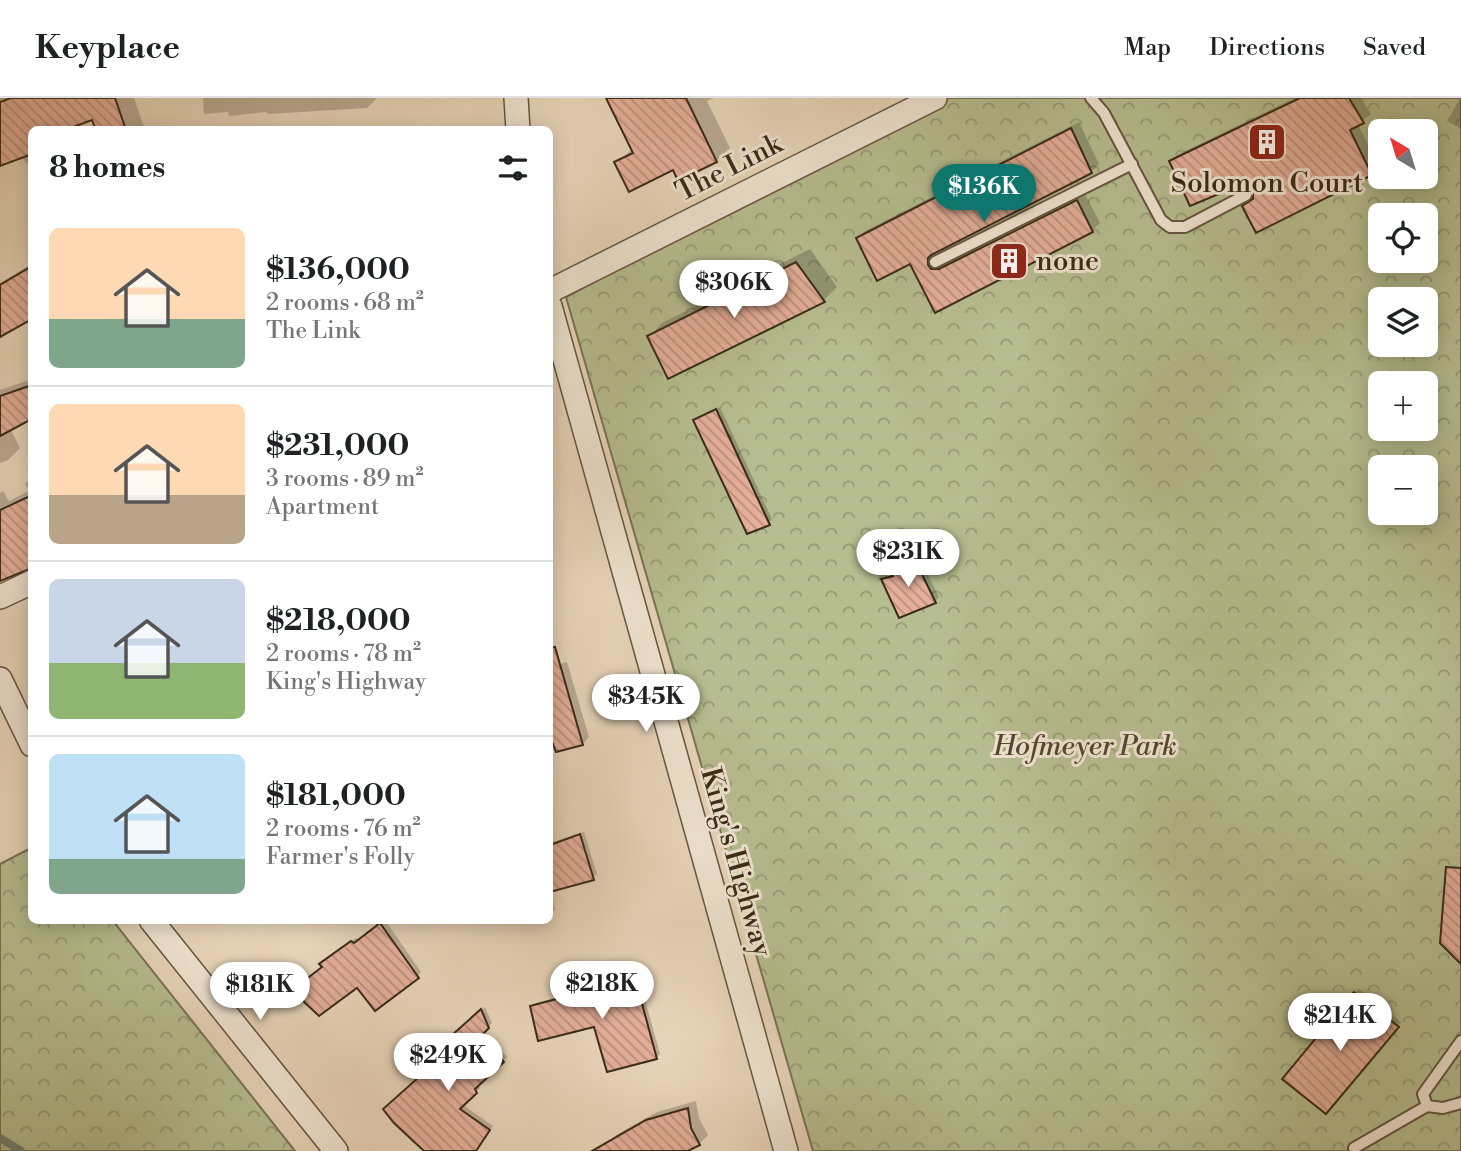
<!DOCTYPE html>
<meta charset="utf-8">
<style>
body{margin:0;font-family:"Libre Bodoni",serif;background:#f6f6f6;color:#202124;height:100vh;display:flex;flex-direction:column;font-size:26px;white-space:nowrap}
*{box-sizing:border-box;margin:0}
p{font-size:23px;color:#757577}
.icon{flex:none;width:38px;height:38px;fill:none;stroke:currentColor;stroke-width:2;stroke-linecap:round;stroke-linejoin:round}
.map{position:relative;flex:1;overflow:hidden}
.drawer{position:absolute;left:28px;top:28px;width:525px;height:798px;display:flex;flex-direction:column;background:#fff;border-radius:10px;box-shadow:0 4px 18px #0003}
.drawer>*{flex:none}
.needle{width:46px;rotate:322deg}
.buttons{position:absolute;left:1368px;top:21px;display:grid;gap:14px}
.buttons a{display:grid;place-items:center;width:70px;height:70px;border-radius:10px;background:#fff;box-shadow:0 4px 18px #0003;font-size:35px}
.price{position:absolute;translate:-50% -60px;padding:0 16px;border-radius:24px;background:#fff;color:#222;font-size:23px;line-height:46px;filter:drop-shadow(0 2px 4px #0008)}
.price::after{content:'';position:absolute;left:50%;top:42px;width:21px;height:16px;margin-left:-10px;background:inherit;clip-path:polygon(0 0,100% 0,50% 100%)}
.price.current{background:#0f766e;color:#fff}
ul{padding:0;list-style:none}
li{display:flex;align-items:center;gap:21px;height:175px;padding:0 21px}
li+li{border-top:2px solid #e0e0e0}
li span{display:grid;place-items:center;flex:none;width:196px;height:140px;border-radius:10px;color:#555}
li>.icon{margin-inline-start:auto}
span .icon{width:84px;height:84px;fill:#fffc;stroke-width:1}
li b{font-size:30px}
h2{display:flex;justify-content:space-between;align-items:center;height:84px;padding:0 21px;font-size:30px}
header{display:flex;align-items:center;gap:42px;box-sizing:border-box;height:98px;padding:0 35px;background:#fff;border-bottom:2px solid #e0e0e0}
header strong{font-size:33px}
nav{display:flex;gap:38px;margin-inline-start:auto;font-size:24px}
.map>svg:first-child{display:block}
.park{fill:url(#park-crowns);stroke:#787454;stroke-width:2;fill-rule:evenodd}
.shadow{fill:#0003}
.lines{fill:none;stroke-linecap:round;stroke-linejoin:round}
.stream{stroke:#72806f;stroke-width:8}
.building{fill:url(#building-back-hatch);stroke:#392a18;stroke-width:2}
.service-casing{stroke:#655540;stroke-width:14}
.minor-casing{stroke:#655540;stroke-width:26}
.service{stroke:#f0e4d2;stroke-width:10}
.minor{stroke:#f0e4d2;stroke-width:23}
.labels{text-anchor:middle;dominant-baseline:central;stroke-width:6;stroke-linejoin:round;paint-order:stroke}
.street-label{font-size:28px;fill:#392a18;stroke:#f0e4d2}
.poi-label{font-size:28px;fill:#392a18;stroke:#f0e4d2}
.park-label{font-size:28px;font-style:italic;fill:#524730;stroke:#f0e4d2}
</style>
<header>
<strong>Keyplace</strong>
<nav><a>Map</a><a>Directions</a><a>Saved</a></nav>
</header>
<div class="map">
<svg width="1461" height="1053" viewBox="0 0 1461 1053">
<defs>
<pattern id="park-crowns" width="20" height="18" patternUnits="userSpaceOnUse" patternTransform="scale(1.75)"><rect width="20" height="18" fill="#b6bd90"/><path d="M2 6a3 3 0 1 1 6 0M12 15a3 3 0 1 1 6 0" fill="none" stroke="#959a75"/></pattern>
<pattern id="building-back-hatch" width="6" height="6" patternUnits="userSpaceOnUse" patternTransform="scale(1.75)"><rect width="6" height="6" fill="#e5af9a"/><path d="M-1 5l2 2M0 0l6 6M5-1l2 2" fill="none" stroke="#bb8f7d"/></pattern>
</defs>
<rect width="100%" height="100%" fill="#e8d5ba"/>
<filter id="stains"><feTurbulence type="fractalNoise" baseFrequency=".00286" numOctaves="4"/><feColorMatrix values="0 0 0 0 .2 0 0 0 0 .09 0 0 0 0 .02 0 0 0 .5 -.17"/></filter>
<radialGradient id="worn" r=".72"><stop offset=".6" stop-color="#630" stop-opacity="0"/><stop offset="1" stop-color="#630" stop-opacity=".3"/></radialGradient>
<g class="park">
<path d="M939,0H1461V1053H813L566,199ZM1381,33H1426V79H1381ZM1381,117H1426V163H1381ZM1381,201H1426V247H1381ZM1381,285H1426V331H1381ZM1381,369H1426V415H1381Z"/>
<path d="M31,750L32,822L113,823L295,1053H0V766Z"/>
</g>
<g class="shadow">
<path d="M0,0H134L145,32H98L93,20L71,27L73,32H32V63L26,65L22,58L0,66Z"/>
<path d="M203,0H376V1L367,10L269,16L266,14L229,18L228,14L204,16Z"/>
<path d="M610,0H714L707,3L730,50L716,63L674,70L617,65L633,50Z"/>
<path d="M1295,0H1361L1371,16L1358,26L1378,68L1370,76L1244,108L1254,99L1255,93L1246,87L1233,88L1171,64L1179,56Z"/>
<path d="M1460,1H1461V31L1447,23Z"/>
<path d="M1079,24L1099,66L1091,74L935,153L934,159L939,164H947L1085,96L1100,125L1092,132L936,213L910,164L858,140L865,133Z"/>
<path d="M810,151L837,189L824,202L669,279L649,239L662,225Z"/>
<path d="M32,161V219L0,237V185L30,167L28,164Z"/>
<path d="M32,281V319L10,330L20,350L8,362L0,365V292Z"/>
<path d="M720,309L772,421L769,425L695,322Z"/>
<path d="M32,380V468L0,482V395L3,393L9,403L29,393L25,386Z"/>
<path d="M918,457L939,499L935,503L900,518L883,481L894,476L890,470L894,466Z"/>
<path d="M567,564L589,639L583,646L550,644V569Z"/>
<path d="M584,734L597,776L593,780L551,792L555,812L550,816V745Z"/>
<path d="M385,822L421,874L417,878L357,887L324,869L325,862L356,840L360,842Z"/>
<path d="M637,873L660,956L656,960L595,927L532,909L536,905L599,888L598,885L602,882Z"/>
<path d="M1359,891L1401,924L1330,1010L1285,981Z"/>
<path d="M485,909L492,925L484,933L507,959L477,986L480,990L462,1006L493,1028L475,1053H457L439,963L433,956Z"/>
<path d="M696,1003L699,1020L708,1037L699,1046L684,1053H599L616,1037L657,1014Z"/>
</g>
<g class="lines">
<path class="stream" d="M0,1040L21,1053"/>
</g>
<g class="building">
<path d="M11,0H115L126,32H96L92,22L65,32H32V56L0,68V4Z"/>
<path d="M606,0H686L717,64L678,83L673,72L629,94L614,64L633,55Z"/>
<path d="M1300,0H1349L1364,25L1350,32L1372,77L1256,135L1242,108L1253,101V94L1250,90H1243L1235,94L1233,90L1190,108L1169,63Z"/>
<path d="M1071,30L1092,75L931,157L928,160V167L931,171H939L1077,102L1093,134L935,215L910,166L877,183L856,140Z"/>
<path d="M796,164L825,204L668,281L647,238Z"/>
<path d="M32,168V221L0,239V187Z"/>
<path d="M32,287V321L0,338V298Z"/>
<path d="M716,311L770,427L747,436L693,322Z"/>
<path d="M32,397V470L0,483V412Z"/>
<path d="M914,460L936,505L899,520L881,481L893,478L888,470Z"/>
<path d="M555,549L583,647L556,654L550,638V550Z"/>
<path d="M580,736L594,782L550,794V747Z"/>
<path d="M1446,769L1461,770V866L1440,845Z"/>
<path d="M380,825L419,880L375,913L357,890L319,918L304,904L296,889L322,869L319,866L351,843L354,845Z"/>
<path d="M634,876L657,961L607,974L594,929L538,943L530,908L598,890L596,885Z"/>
<path d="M1354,894L1399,929L1326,1016L1282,981Z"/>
<path d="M481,911L489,930L481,938L504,964L475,991L477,995L460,1011L490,1032L476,1053H424L394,1025L383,1011L437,963L431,956Z"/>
<path d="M688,1010L691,1030L700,1047L688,1053H592L646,1022Z"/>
</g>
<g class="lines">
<defs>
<g id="service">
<path d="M1091,0L1104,15L1161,122L1170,129H1185L1246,97"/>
<path d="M935,164L1132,66"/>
<path d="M1461,943L1423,996L1427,1008L1443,1010L1461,1005"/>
<path d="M1354,1050L1427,1008"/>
</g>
<g id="minor">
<path d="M516,0L518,32"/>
<path d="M550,193L935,0"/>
<path d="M550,208L786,1053"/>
<path d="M0,499L32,484"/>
<path d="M0,581L32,647"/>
<path d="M151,822L336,1053"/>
</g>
</defs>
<use href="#service" class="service-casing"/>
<use href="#minor" class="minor-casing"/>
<use href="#service" class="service"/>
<use href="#minor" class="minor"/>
</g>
<defs>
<symbol id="building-square" viewBox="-11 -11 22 22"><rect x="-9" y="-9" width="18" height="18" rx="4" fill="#8f2418" stroke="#f0e4d2"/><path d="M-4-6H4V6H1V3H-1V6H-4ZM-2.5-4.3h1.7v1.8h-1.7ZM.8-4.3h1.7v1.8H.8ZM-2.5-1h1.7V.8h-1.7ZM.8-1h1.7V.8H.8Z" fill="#fff"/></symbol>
</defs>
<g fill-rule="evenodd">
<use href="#building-square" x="1245" y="22" width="44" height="44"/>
<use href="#building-square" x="987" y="141" width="44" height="44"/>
</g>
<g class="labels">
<g class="street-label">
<text transform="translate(729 70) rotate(-27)">The Link</text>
<text transform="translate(736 764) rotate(74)">King's Highway</text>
</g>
<g class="poi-label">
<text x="1267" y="85">Solomon Court</text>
<text x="1036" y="163" text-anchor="start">none</text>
</g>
<g class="park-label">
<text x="1085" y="648">Hofmeyer Park</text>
</g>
</g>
<rect width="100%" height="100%" filter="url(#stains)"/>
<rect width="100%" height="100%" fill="url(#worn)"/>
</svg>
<div class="buttons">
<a><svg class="needle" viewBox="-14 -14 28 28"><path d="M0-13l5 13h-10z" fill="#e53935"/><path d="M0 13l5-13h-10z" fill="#757577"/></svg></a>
<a><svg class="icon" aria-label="locate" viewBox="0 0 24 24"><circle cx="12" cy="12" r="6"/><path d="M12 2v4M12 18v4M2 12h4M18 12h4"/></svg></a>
<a><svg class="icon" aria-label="layers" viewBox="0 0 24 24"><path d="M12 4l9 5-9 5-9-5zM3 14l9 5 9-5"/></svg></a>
<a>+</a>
<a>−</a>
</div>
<b class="price current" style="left:984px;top:126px">$136K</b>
<b class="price" style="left:734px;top:222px">$306K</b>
<b class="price" style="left:908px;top:491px">$231K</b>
<b class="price" style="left:646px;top:636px">$345K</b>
<b class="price" style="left:602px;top:923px">$218K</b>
<b class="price" style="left:260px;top:924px">$181K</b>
<b class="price" style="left:1340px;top:955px">$214K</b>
<b class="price" style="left:448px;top:995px">$249K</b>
<section class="drawer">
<h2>8 homes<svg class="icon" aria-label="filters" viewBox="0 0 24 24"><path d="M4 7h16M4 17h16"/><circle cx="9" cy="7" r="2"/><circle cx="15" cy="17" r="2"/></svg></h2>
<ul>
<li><span style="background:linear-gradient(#ffd9b3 65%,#7fa58c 0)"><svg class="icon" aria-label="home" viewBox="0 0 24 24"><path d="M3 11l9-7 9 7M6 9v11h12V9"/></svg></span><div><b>$136,000</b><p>2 rooms · 68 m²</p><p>The Link</p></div></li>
<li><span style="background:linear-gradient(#ffd9b3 65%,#b9a48a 0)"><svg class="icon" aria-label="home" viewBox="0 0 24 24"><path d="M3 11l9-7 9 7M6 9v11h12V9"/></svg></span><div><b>$231,000</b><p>3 rooms · 89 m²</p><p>Apartment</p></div></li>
<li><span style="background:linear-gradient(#c9d6e8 60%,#8fb573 0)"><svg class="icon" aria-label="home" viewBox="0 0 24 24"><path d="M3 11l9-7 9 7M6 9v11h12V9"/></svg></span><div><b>$218,000</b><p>2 rooms · 78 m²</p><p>King's Highway</p></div></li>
<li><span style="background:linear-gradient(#bfe0f5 75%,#7fa58c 0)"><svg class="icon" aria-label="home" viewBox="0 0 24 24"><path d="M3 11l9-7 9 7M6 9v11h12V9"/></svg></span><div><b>$181,000</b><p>2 rooms · 76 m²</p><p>Farmer's Folly</p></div></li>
</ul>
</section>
</div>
